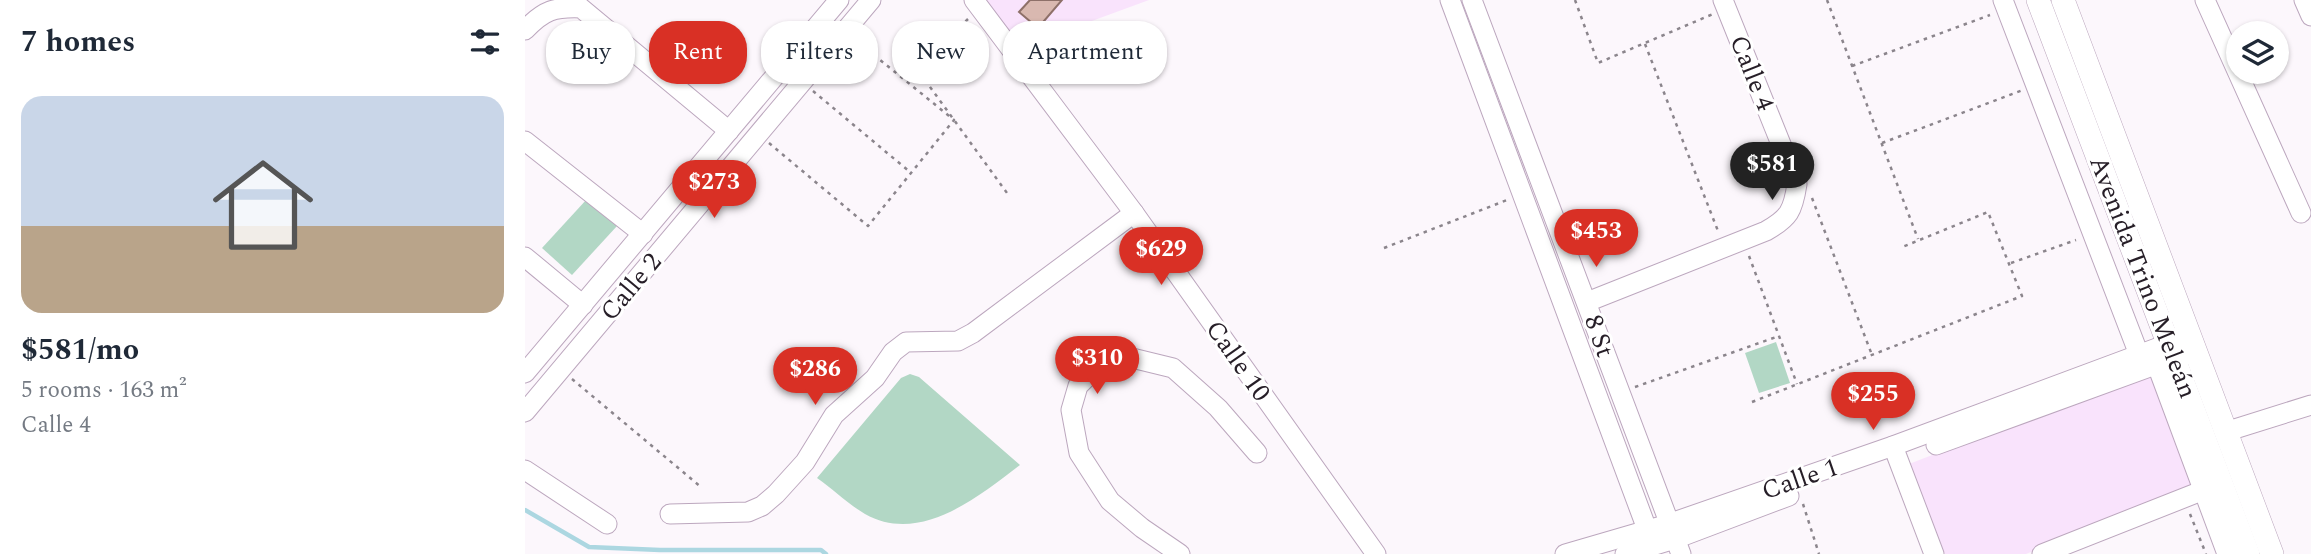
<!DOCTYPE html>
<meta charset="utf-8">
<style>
body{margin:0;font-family:Spectral,serif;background:#f6f6f7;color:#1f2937;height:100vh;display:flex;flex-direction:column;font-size:26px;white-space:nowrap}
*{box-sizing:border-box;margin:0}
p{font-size:23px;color:#747a83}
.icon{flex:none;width:38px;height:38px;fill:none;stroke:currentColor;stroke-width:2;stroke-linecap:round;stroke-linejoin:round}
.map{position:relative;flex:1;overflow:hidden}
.panel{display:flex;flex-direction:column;background:#fff;width:525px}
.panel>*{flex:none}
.hud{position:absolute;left:21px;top:21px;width:665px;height:63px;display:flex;gap:14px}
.buttons{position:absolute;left:1701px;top:21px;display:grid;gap:14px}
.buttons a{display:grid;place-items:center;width:63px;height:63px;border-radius:50%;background:#fff;box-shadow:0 2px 5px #0004;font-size:35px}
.price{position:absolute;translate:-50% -60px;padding:0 16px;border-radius:24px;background:#d93025;color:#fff;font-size:23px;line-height:46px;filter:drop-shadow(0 2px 4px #0008)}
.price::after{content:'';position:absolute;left:50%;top:42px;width:21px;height:16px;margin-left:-10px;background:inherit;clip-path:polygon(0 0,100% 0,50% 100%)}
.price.on{background:#222;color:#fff}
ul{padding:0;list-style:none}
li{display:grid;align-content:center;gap:14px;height:371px;padding:0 21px}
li+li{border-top:2px solid #e0e1e3}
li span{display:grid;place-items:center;height:217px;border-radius:21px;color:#555}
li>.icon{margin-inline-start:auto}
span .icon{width:126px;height:126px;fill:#fffc;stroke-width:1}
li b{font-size:30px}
h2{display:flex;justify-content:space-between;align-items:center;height:84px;padding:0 21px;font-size:30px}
.tag{padding:0 24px;border-radius:28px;background:#fff;box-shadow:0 2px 5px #0004;font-size:24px;line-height:63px}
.tag.on{background:#d93025;color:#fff}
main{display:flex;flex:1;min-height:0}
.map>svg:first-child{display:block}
.built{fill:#f9e3fc}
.green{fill:#b2d7c5}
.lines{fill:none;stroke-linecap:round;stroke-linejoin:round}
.stream{stroke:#acd7e1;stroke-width:4.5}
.building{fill:#d9b8b0;stroke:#8e7069;stroke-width:2}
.minor-casing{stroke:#bca7be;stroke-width:21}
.major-casing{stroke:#bca7be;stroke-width:24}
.path{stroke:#8b858c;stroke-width:2.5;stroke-dasharray:3.5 5;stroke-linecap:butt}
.minor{stroke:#fff;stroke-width:19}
.major{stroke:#fff;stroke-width:23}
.labels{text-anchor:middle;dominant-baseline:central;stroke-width:6;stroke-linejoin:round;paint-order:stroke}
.street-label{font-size:26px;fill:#261e27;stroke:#fff}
</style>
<main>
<section class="panel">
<h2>7 homes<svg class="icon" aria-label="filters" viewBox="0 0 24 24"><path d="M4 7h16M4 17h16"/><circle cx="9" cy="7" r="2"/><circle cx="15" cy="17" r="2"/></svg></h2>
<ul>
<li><span style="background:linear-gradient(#c9d6e8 60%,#b9a48a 0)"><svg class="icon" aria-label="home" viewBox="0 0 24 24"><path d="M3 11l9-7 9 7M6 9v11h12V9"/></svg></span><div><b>$581/mo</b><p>5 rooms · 163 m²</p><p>Calle 4</p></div></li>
</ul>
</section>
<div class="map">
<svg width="1786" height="554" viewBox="0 0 1786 554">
<rect width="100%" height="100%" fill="#fcf7fc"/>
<g class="built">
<path d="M461,0H624L496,47Z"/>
<path d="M1624,371L1669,488L1501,554H1420L1384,464Z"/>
</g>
<g class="green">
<path d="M62,199L92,226L47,275L17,248Z"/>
<path d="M1251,342L1265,383L1234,393L1220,353Z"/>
<path d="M385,374L394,377L495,465C453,497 395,545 340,514C323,504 308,489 292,478L376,378Z"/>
</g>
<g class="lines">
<path class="stream" d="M0,510L64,547L135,550H296L301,554"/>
</g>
<path class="building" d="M505,0H537L513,28L494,12Z"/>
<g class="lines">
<defs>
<g id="minor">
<path d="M449,0L609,213L851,554"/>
<path d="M925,0L1126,540"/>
<path d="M947,0L1156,554"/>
<path d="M1478,0L1618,365"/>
<path d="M1680,0L1776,213"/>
<path d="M1779,0L1786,16"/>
<path d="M0,30C19,10 29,7 56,8L204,131"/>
<path d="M0,141L118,234"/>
<path d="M0,257L58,305"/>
<path d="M1062,302L1241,231C1264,218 1268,211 1272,184L1198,0"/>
<path d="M1627,352L1702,554"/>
<path d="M0,373L314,0"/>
<path d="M0,412L346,0"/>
<path d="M1700,432L1786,405"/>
<path d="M1411,445L1663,353"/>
<path d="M1368,446L1409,554"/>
<path d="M0,470L82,524"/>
<path d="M145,514L223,512L237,506L251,494L280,462L309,415L350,378L368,352L381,342L433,341L448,333L609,213"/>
<path d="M655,554L617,528L585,501L554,453L546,410L553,386L574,365L607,358L648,368L693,408L732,453"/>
<path d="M1040,554L1143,524L1368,446L1656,339"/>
<path d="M1100,554L1150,539L1264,496"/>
<path d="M1517,554L1679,490"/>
</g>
<g id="major">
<path d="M1513,0L1723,554"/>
<path d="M1538,0L1747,554"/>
</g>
</defs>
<use href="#minor" class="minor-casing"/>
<use href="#major" class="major-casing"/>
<g class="path">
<path d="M1050,0L1073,63L1188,14"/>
<path d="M1302,0L1393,239"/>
<path d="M443,19L392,69L482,193"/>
<path d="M1120,44L1193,231"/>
<path d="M1327,66L1465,15"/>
<path d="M288,91L385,172"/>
<path d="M244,143L343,226L429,120L333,42"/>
<path d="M1357,143L1498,90"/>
<path d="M1287,198L1347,355"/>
<path d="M859,248L982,200"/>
<path d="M1224,256L1272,384"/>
<path d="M1486,263L1551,240"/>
<path d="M47,379L176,487"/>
<path d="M1110,387L1254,336"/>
<path d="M1227,402L1497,296L1463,212L1375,248"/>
<path d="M1278,504L1294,554"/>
<path d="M1665,514L1681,554"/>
</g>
<use href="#minor" class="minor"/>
<use href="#major" class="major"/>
</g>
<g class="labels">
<g class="street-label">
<text transform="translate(1227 73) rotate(68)">Calle 4</text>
<text transform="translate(1618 277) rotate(69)">Avenida Trino Meleán</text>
<text transform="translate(106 287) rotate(-50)">Calle 2</text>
<text transform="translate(1074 336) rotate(71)">8 St</text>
<text transform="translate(713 361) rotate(55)">Calle 10</text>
<text transform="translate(1275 479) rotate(-19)">Calle 1</text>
</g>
</g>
</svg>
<div class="buttons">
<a><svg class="icon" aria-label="layers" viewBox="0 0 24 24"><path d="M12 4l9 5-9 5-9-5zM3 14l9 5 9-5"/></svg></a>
</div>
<b class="price on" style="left:1247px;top:202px">$581</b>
<b class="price" style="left:189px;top:220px">$273</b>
<b class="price" style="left:1071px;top:269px">$453</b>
<b class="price" style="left:636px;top:287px">$629</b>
<b class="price" style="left:572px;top:396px">$310</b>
<b class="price" style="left:290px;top:407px">$286</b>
<b class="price" style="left:1348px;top:432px">$255</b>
<div class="hud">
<a class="tag">Buy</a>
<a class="tag on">Rent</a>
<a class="tag">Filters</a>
<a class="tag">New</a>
<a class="tag">Apartment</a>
</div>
</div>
</main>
